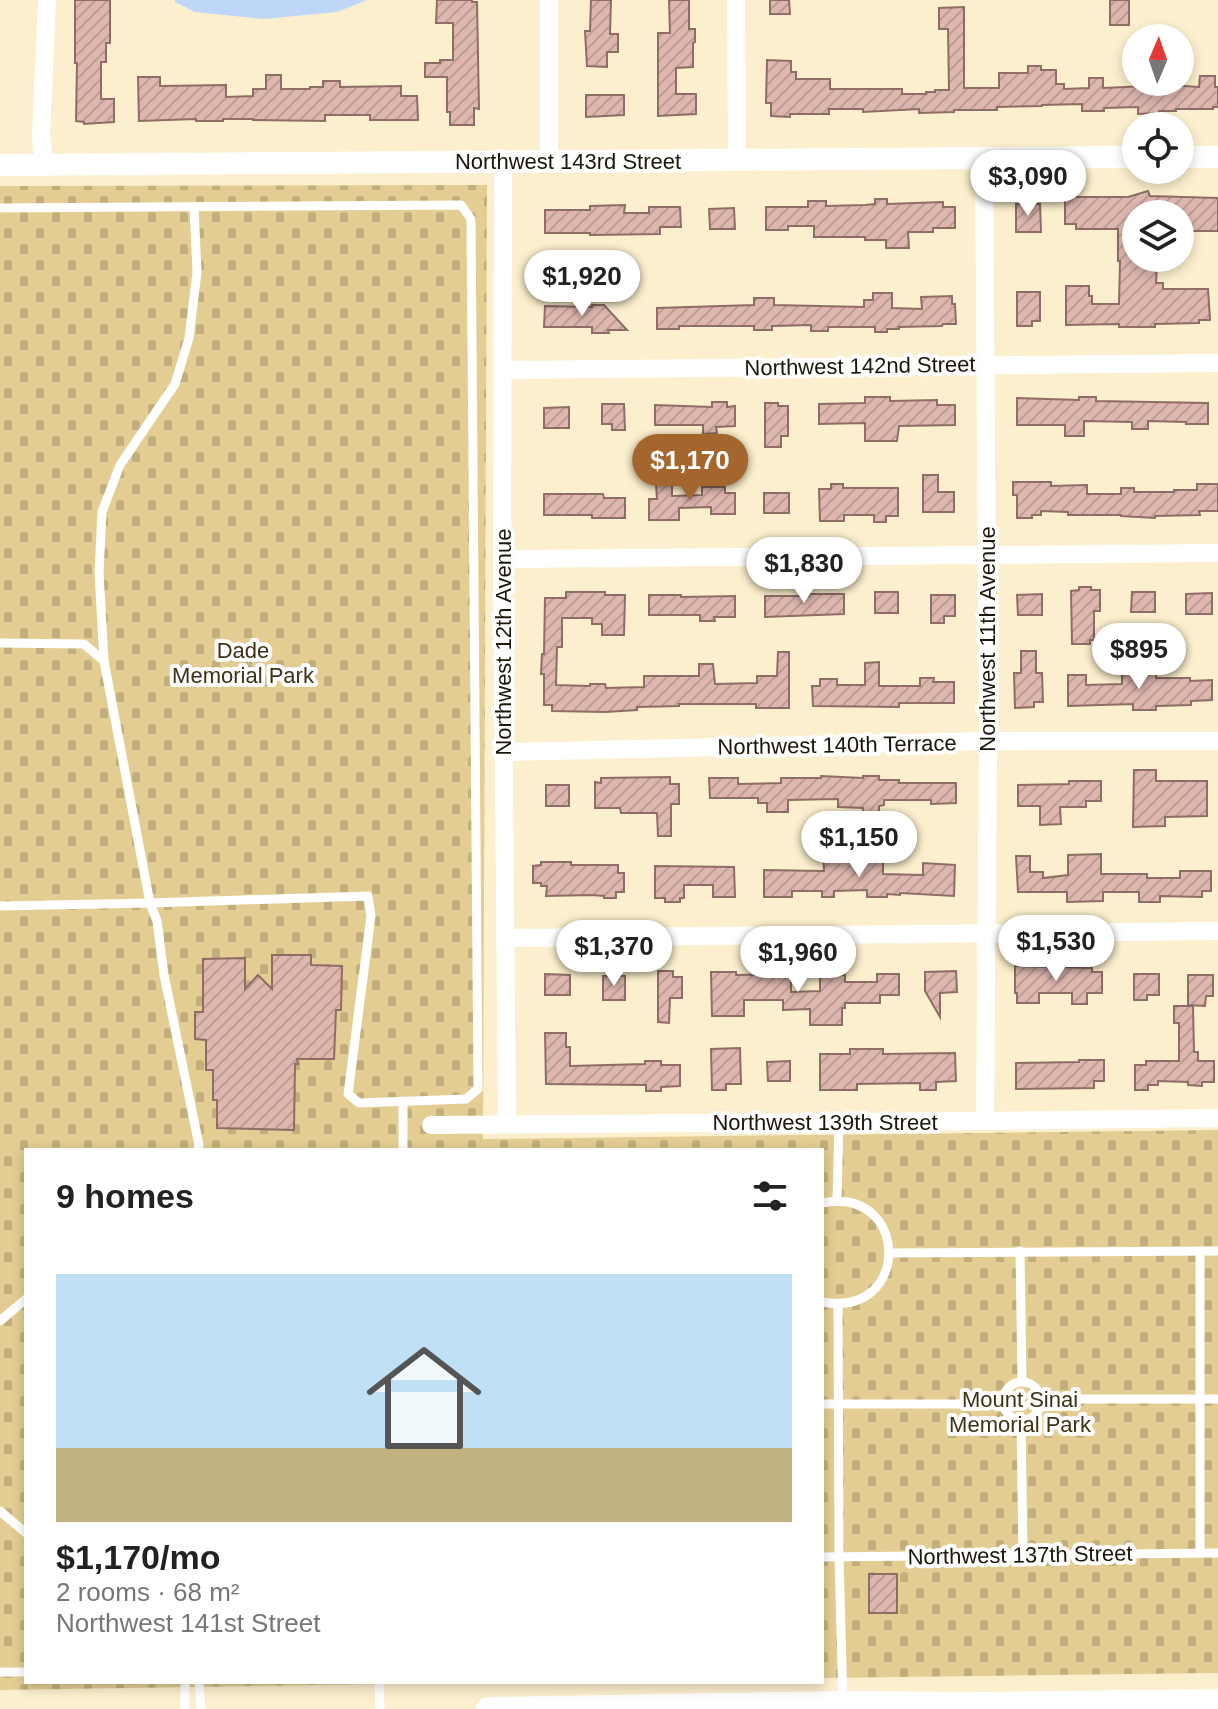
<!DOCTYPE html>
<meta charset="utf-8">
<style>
body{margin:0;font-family:Helvetica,sans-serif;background:#f6f6f6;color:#222;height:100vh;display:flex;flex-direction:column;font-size:30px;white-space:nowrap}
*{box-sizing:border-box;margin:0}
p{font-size:26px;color:#767676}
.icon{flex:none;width:44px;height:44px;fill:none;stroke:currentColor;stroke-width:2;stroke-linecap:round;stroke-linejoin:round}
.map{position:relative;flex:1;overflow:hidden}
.sheet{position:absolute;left:24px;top:1148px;width:800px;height:536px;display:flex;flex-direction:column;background:#fff;border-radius:0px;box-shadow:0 4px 12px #0003}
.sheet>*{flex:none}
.needle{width:52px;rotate:2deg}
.controls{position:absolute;left:1122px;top:24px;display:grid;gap:16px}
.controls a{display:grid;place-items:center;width:72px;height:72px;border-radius:50%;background:#fff;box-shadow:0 4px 12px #0003;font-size:40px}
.price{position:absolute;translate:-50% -68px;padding:0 18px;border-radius:28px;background:#fff;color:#222;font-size:26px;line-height:52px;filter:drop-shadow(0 2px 4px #0008)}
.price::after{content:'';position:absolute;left:50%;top:48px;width:24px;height:18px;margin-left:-12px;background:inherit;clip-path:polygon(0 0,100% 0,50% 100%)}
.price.on{background:#a4662c;color:#fff}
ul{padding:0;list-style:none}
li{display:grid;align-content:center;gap:16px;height:424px;padding:0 32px}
li span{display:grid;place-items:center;height:248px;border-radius:0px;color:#555}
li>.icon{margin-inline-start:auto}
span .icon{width:144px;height:144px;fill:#fffc;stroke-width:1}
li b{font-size:34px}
h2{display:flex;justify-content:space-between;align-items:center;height:96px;padding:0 32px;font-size:34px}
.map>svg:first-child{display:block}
.cemetery{fill:url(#cemetery-stones)}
.water{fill:#bed7f9}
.building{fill:url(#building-hatch);stroke:#8f6c65;stroke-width:2}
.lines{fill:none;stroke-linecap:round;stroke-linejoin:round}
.service{stroke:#fff;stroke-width:9}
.minor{stroke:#fff;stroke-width:18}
.tertiary{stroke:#fff;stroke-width:22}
.secondary{stroke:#fff;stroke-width:24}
.labels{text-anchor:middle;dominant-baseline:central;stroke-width:8;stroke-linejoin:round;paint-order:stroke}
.street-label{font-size:22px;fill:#1a1609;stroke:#fdfdfd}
.park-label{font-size:22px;fill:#3d3214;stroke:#fdfdfd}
</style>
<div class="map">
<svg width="1218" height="1709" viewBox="0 0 1218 1709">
<defs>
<pattern id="cemetery-stones" width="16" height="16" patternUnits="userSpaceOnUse" patternTransform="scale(2)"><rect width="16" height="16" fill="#e4cd93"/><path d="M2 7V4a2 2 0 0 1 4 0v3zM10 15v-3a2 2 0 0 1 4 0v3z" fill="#c3af7d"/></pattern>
<pattern id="building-hatch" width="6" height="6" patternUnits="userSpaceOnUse" patternTransform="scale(2)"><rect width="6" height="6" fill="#deb7af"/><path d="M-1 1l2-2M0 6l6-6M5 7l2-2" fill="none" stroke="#be9d95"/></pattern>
</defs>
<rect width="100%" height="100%" fill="#fcefcd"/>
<path class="cemetery" d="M487,185L483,1139L1218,1130V1673L822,1678V1150H26V1682H510L0,1690V186Z"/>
<path class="water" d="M175,0H367L337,12L264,19L195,12L175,2Z"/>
<g class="building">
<path d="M75,0H110V43H106V62H101V99H114V122L84,124V122L76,121L77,63H75Z"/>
<path d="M437,0H472V2H477L479,109L474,108V125H450V112H447V77H425V63H440V60H453V23H436Z"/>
<path d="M591,0H611L610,34H618V52H607V67L587,66L585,31H590Z"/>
<path d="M669,0H689V29H695V42L693,43V67L676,68V94H696V114L658,116V33H670Z"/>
<path d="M770,0H789L790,14H770Z"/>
<rect x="1110" y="0" width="19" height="25"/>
<path d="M964,7V88H999V73H1028V66H1041V70H1056V84H1064V89L1089,88V78H1103V88L1170,85L1199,87L1200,76H1215V87H1218V107H1213V109H1176V111H1159V113L1138,114V107L1104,108V111H1082V104L1042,105V106L997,107V110H954V112L919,113V109L863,112V109H829V114H790V117L771,116V103H766L767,60L791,61V72H796V79H830V89H902V94H926V92H935V90H949L948,29H939V8Z"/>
<path d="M266,75H281V89H310V87H323V81H340V87L401,86V96H417L418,120H370V115H325V121L253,120V119H223V121H196V119L139,121L138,77H160V86L226,85V97L253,96V89H266Z"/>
<path d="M586,95H624V115L586,117Z"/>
<path d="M1148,191L1150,196L1218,198V231H1180V214H1136V258H1141V266H1157L1156,283H1163V289H1208L1210,320H1199V323L1155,324V327H1119V324L1066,325V286H1089V296H1092V304H1119L1120,261H1118V229H1076V224H1065V197H1128Z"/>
<path d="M875,199H887V204L943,202V207H955V228H933V232H908L909,248H886V240H865V237H814V226H788V230H766V207H808V201H826V206L865,205L875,204Z"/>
<path d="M1016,204H1040L1041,232H1016Z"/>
<path d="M625,205L624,213H649V207H680L681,227H660V234L590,235V233H545V210H590V206Z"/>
<path d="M734,208L735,229H710L709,209Z"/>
<path d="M1017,292H1040V321H1032V326H1017Z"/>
<path d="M873,293H892V308L922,309L921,297L952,296V304H955L956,324H943L942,326L899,327V329H887V332H875V327H828V331H811V325L772,326V330H754V326H679V329H657V308L754,305V298H774V305L864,307V300H873Z"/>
<path d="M592,305H604L627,330H608L609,333H592V327H544L545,306L592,307Z"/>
<path d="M865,397H890V401L937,400V405H955V425L899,426L897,441H865V423L819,424V404L865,403Z"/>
<path d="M1079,397H1096V401L1208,403V424H1186V422L1148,421V429H1132V422L1084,421V436H1065V425H1017V398L1079,400Z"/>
<path d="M712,402H727V407L735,406V426L716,427L717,433L703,434V425H655V405L712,407Z"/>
<path d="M765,403H778V406H788V436H781V447H765Z"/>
<path d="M602,404H624L625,430H612V424H602Z"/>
<path d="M569,407V428H544V408Z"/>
<path d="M923,475H938V492H954V512H923Z"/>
<path d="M1013,482H1051V486L1087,485V494H1121V488H1134V492H1174V490H1197V484H1218V511H1199L1200,515L1155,516V518L1121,516V515H1068V512L1041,511V515H1032V518H1017V495H1013Z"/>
<path d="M672,483V496L702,495V487H725V493H735V514H711V507L679,508V520H649V499H657L656,484Z"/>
<path d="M831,484H843V488H898V516H886V522H874V515H844V521H820L819,489H831Z"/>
<rect x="764" y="493" width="25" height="20"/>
<path d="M544,494H603L604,498H625V518H592V515H544Z"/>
<path d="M1079,587H1091V590H1100V611H1094V640H1090V644H1072L1071,591L1079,590Z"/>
<path d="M566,592H605V595H625L624,635H602V624H592V618H562V647H557L556,685L590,686V684H605L606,688L644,687V676H699V664H713L715,684L757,683V676H777L778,652H789V708H756V704H679V706L637,707V710L605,712L552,711V705H544V674H541L542,654H544L545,598H566Z"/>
<rect x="875" y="592" width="23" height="21"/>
<path d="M1132,592H1155V612H1131Z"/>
<path d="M1212,593V614H1186V594Z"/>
<path d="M809,594H844V614L765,617V596H809Z"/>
<path d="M1042,594V615H1018L1017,595Z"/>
<path d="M649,595H681V597L735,596V617H714L715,621H700V615H649Z"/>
<path d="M931,595H955V616H944V623H931Z"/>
<path d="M1021,651H1036V673H1042L1043,702H1034V707L1015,708L1014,673H1021Z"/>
<path d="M879,662V686H920V678H934L933,682H954V703H899V707L813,706L812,686H820V679H837V685H865V663Z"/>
<path d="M1132,671H1156V678H1190V681L1212,680V700L1191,701V705L1156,706V710H1133V704L1068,706V675H1086V685L1122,684V674H1132Z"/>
<path d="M1134,770H1156V781H1207V816L1165,817V826L1133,827Z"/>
<path d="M821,776L863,778V776H879V780H899V783H956V803L931,804V800H884V805L879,806V818L863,819V808L838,807V799L788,800V812H767V803H758V798H710L709,778H738V784L781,783V778H821Z"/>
<path d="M670,777V784H679V804H671V836H658L657,813H621L620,808H595V782L601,783V778Z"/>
<path d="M1069,781H1101V801H1086V807H1060L1061,824L1040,825V806H1018V785L1069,784Z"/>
<rect x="546" y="785" width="23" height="21"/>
<path d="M823,850H855V861H883V874L923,875V863L955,865L954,896L900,893V895L887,894V897H867V890L834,891V897H822V891H792V897H764V870L824,871Z"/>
<path d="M1101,854V874H1147V878H1180V871H1211V891H1202V897L1160,896V902H1139V892H1103V901L1067,902V892H1018L1016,856H1030V872H1043V878L1068,875V855Z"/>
<path d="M541,862H571V865H618V873H624V892H616V898H604V896L592,895L546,896L547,886H541V883H533V866L541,865Z"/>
<path d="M655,866L734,867L735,897H713V885H684V898H680V902H665V898H655Z"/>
<path d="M272,955H311V965L342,966L341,1010H336L334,1059H297L298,1064H295L294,1130L217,1128V1100H213V1070H206V1040L195,1039V1012H203V959L245,958V989L258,975L272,989Z"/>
<path d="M1015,966L1092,968V972H1102V993H1087V1004H1072V993H1039V1003H1017V993H1015Z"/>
<path d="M820,969H834V975H845V982H877V974H899V995H880V1003H845V1008H842V1025H810V1009L783,1010V1000H744V1016H712L711,972H736V975L791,974V992L820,991Z"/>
<path d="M658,971H673V977H682V998H670L669,1023L658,1022Z"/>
<path d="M956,971L957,992L940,993V1017L925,991V972Z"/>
<path d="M545,974L570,975V995H545Z"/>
<path d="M1134,974H1159V995H1147V1000H1134Z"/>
<path d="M1188,975H1213V996H1206L1205,1006L1188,1005Z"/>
<rect x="603" y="976" width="22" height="24"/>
<path d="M1174,1006H1193L1194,1052H1198V1061H1214V1082H1202V1086L1188,1085V1082L1158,1081V1085H1148V1090H1135V1065H1146V1061H1179V1023H1174Z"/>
<path d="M545,1033H566V1047H570V1066L645,1064V1061H661V1065H680V1086L661,1087V1091H646V1085L546,1084Z"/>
<path d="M740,1048L741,1084H726V1090H712L711,1049Z"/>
<path d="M850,1049H883V1054L955,1053L956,1081L936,1082V1090H920V1083L857,1084V1090H820V1054H850Z"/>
<path d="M1079,1060H1104V1081H1094V1088L1016,1089V1063L1079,1062Z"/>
<path d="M790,1061V1081H768L767,1062Z"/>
<rect x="869" y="1574" width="28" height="39"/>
</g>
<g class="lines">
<g class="service">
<path d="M0,208L461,205L471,219L478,1089L466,1099L359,1103L348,1094L371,916L368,896L150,903L104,661L84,644L0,643"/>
<path d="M104,661L99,573L102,512L120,465L175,384L189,338L197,272L194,207"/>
<path d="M0,906L150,903L157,921L164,975L199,1145L198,1150"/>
<path d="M403,1101V1150"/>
<path d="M837,1200L839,1122"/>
<path d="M822,1203C910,1185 912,1319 822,1302"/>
<path d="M1020,1251L1022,1382"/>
<path d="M1200,1251V1553"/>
<path d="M890,1253L1218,1251"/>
<path d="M838,1305L839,1557L843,1703"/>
<path d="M0,1321L26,1299"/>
<circle cx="1022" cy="1401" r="19"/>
<path d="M1041,1399H1218"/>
<path d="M822,1404H1003"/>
<path d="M1021,1421L1023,1555"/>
<path d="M0,1511L26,1533"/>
<path d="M822,1557L1218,1553"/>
<path d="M0,1672H26"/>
<path d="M199,1682L201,1709"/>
<path d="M379,1682L380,1709"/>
<path d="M185,1709V1682"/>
</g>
<g class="minor">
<path d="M736,0L737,160"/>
<path d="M984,157L988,741L985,1121"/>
<path d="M503,161L502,559L507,1124"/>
<path d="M549,161V0"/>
<path d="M44,165L41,135L47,0"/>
<path d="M502,370L1218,363"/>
<path d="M502,559L1218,553"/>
<path d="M503,752L988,741H1218"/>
<path d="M505,938L1218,931"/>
<path d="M431,1125L985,1121L1218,1118"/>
</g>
<g class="tertiary">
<path d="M1180,157H1218"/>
<path d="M0,165L1136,157"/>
</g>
<path class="secondary" d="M488,1709L843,1703L986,1704L1218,1701"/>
</g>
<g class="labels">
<g class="street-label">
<text x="568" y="161">Northwest 143rd Street</text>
<text transform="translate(860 366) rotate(-1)">Northwest 142nd Street</text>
<text transform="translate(987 639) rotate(-90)">Northwest 11th Avenue</text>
<text transform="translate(503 642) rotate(-90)">Northwest 12th Avenue</text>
<text transform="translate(837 745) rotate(-1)">Northwest 140th Terrace</text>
<text x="825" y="1122">Northwest 139th Street</text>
<text transform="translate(1020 1555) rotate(-1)">Northwest 137th Street</text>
</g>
<g class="park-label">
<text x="243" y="650">Dade<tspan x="243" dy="25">Memorial Park</tspan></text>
<text x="1020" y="1399">Mount Sinai<tspan x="1020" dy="25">Memorial Park</tspan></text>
</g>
</g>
</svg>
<div class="controls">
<a><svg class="needle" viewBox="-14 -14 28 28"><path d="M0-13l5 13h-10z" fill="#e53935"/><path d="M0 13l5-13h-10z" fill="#767676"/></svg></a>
<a><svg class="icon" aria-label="locate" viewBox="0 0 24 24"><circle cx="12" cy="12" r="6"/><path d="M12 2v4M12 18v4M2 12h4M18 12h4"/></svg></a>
<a><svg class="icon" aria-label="layers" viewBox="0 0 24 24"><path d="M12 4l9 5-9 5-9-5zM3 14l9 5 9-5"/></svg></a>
</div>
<b class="price" style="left:1028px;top:218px">$3,090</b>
<b class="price" style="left:582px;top:318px">$1,920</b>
<b class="price on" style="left:690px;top:502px">$1,170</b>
<b class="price" style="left:804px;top:605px">$1,830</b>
<b class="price" style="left:1139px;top:691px">$895</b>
<b class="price" style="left:859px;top:879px">$1,150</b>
<b class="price" style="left:1056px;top:983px">$1,530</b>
<b class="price" style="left:614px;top:988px">$1,370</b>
<b class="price" style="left:798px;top:994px">$1,960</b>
<section class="sheet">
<h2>9 homes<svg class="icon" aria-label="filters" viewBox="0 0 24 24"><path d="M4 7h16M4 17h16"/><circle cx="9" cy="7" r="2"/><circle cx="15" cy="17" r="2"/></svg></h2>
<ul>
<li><span style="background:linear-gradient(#bfe0f5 70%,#c2b280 0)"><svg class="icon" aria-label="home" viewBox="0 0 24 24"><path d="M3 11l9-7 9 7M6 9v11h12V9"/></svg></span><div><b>$1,170/mo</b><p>2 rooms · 68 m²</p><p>Northwest 141st Street</p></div></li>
</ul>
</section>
</div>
